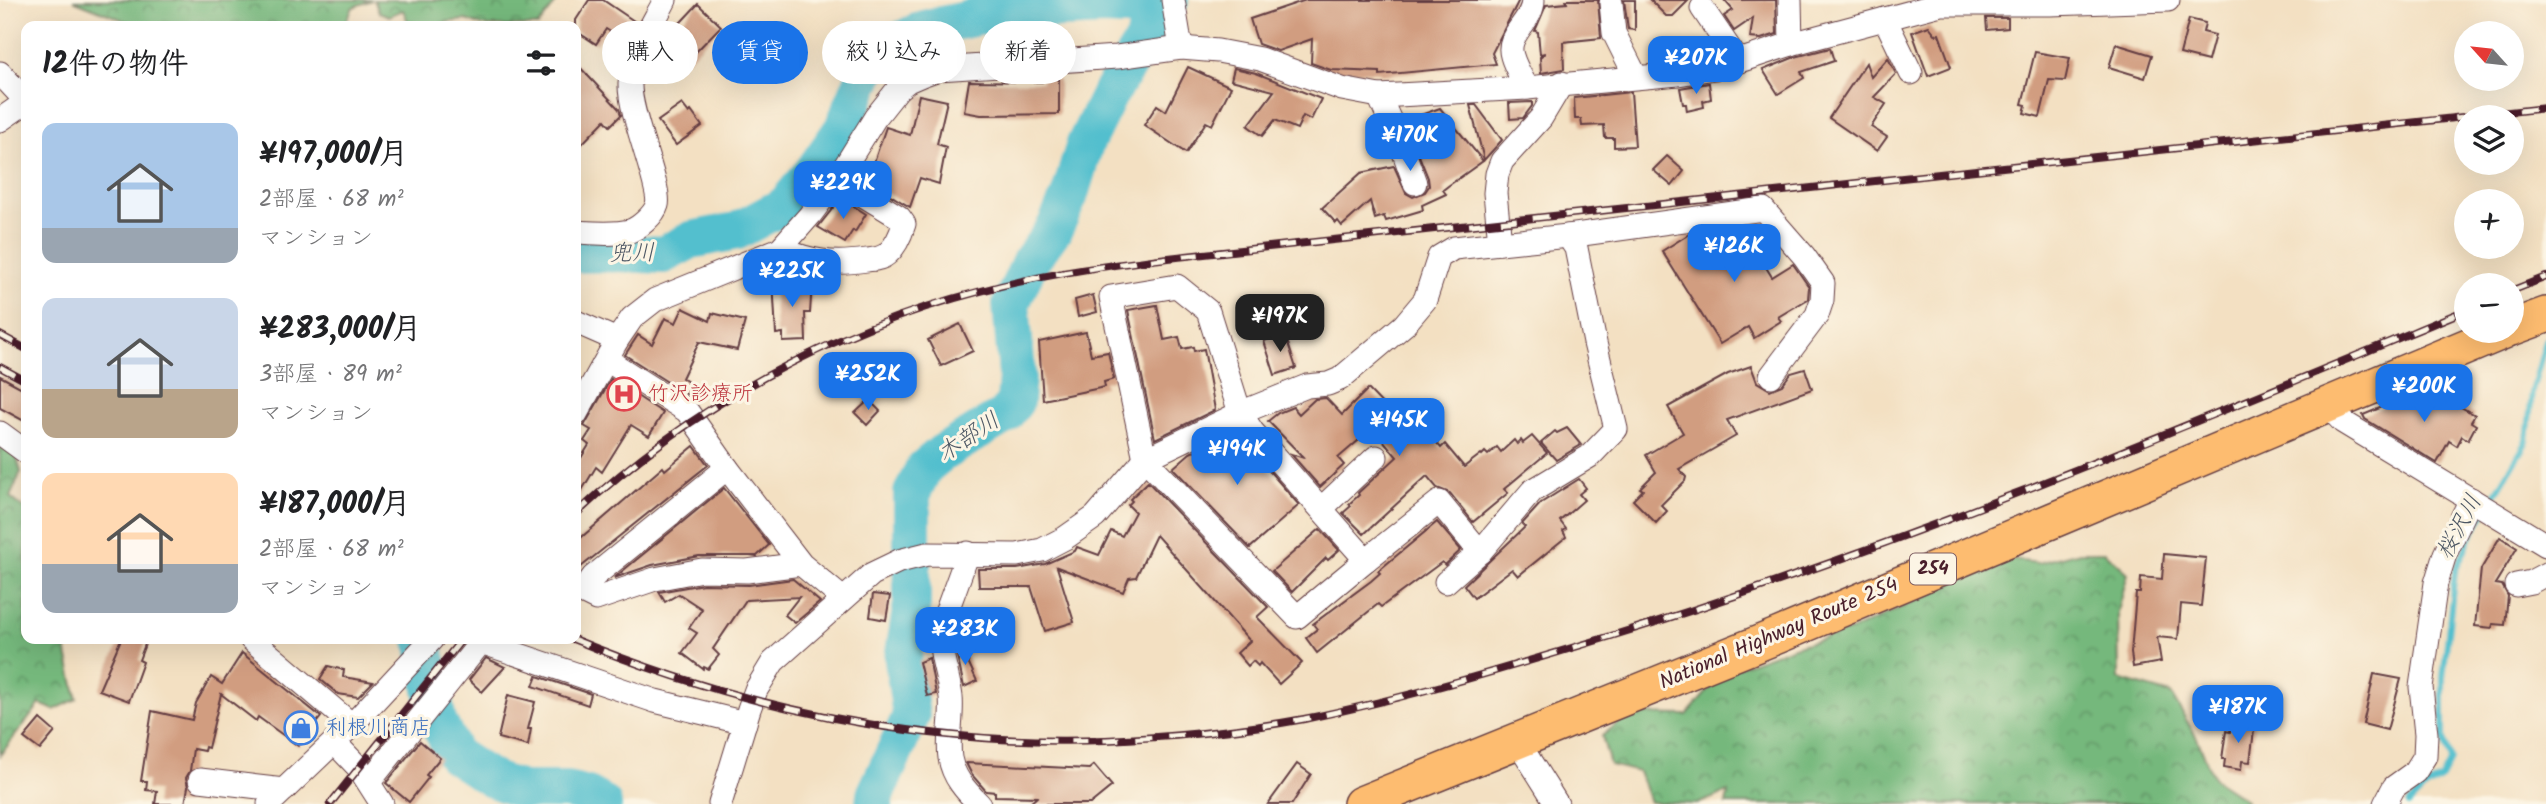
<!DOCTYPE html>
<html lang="ja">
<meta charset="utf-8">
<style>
body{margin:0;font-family:Kalam,"Klee One",sans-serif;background:#f2f2f2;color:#202124;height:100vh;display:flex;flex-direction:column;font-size:26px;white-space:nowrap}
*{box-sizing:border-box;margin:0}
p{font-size:23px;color:#757577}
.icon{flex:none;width:38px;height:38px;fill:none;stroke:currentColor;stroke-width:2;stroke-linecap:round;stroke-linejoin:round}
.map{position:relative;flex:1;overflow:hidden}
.details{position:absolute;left:21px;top:21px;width:560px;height:623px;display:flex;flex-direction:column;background:#fff;border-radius:14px;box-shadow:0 7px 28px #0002}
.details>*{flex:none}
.banner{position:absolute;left:602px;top:21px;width:665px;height:63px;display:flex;gap:14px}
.needle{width:46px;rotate:297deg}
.fabs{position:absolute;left:2454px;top:21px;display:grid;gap:14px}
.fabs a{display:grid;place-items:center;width:70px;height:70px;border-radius:50%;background:#fff;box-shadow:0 7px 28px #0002;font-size:35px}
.price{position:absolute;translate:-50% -60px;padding:0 16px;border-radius:14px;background:#1a73e8;color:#fff;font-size:23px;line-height:46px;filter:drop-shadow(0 2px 4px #0008)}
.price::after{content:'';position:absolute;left:50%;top:42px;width:21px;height:16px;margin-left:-10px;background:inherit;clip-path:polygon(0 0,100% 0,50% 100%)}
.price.active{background:#222;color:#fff}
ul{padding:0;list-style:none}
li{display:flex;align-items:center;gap:21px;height:175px;padding:0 21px}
li span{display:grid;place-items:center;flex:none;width:196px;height:140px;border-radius:14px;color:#555}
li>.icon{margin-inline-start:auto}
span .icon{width:84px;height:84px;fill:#fffc;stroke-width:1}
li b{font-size:30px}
h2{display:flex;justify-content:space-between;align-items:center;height:84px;padding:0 21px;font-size:30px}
.tag{padding:0 24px;border-radius:32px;background:#fff;box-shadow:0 7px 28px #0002;font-size:24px;line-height:63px}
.tag.active{background:#1a73e8;color:#fff}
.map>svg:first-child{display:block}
.forest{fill:url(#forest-crowns);stroke:#606c54;stroke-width:2}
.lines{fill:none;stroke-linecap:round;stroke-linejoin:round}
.stream{stroke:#53bfce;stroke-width:6}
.river{stroke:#53bfce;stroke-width:38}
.building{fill:#d19d80}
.minor-casing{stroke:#633c42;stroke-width:25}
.highway-casing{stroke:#633c42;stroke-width:38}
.minor{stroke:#fff;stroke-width:23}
.highway{stroke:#fdbc6f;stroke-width:35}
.rail-casing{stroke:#4a1f2b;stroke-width:8}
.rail{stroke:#fcf5e5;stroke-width:5;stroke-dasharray:16;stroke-linecap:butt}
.labels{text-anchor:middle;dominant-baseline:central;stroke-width:6;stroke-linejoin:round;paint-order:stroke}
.shield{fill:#fcf5e5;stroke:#7f5f63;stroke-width:2}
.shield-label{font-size:19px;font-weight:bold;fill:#4a1f2b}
.health-label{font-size:21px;fill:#be3a42;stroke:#fcf5e5;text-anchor:start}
.street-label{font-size:21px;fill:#4a1f2b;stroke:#fcf5e5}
.shop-label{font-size:21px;fill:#366cbe;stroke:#fcf5e5;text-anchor:start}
.water-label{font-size:23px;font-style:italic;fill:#4d5764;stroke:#fcf5e5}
</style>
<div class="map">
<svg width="2546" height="804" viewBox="0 0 2546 804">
<defs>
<pattern id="forest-crowns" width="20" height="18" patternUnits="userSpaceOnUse" patternTransform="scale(1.75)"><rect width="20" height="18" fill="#75b87c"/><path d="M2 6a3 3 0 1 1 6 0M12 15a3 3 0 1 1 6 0" fill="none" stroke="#629566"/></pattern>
</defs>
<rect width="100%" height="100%" fill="#fcf5e5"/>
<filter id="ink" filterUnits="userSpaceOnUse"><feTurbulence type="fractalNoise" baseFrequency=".0143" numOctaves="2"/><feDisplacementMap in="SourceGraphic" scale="14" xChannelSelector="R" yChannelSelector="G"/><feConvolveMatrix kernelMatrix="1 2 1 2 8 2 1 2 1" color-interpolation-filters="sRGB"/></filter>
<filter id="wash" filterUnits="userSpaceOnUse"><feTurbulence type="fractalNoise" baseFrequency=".00686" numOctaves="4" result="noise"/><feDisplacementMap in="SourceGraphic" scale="28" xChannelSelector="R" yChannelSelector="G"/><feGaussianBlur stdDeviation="1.57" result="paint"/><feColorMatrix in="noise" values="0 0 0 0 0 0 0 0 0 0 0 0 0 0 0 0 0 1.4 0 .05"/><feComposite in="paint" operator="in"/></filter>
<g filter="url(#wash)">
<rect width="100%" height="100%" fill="#f3e0c2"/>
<g class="forest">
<path d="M73,0H372L353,7L344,26H138Z"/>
<path d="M374,0H558L538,26H482L466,20L447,22L444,26H410L403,10L389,16L379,12Z"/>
<path d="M0,443L16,455L21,472L10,497L26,510V639H72L66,649L77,699L54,710L40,704L0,755Z"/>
<path d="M2080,552H2105L2128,573L2118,612L2119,679L2171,694L2197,738L2214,779L2246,800V804H1726L1728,792L1697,804L1650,802L1639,772L1610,765L1602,736L1629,714L1687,715L1724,672L1797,646L1853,630L2004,559L2038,563Z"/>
</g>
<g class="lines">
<path class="stream" d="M2409,804L2423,790L2442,778L2451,760L2443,736V678L2455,571L2474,530L2527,441L2532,392L2546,340"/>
<g class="river">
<path d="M576,254L617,253L663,255L691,240L737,231L785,205L811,174L843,128L868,68L883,49L923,29L978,17L1044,10L1103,7L1147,9L1170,0"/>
<path d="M423,639L438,722L455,755L492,779L522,790H567L588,795L603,804"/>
<path d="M874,804L875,795L911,716L903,659L912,604V493L924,468L942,453L1004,416L1015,402L1017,375L1011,304L1030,262L1054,229L1069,197L1085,144L1109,95L1146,36L1147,9"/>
</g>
</g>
<g id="blocks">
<g class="building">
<path d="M589,0H603L637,23L628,40L625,41L606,29L596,44L576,31V20Z"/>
<path d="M1306,0H1519L1492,53L1496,64L1380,75V72L1331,70L1311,63L1312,39L1278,51L1258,44L1250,19Z"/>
<path d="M1566,0H1598L1601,38L1563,42L1564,69L1541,73L1540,57L1545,53L1540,54L1538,32L1535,31L1546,5L1567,3Z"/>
<path d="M1624,0H1635V30L1628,29Z"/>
<path d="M1650,0H1689L1673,16H1666Z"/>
<path d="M1724,0H1776L1777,34L1761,39L1750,38L1753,18L1734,31L1724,16L1733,10Z"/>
<path d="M698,4L721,26L688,60L665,39Z"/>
<path d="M1986,18H2008V28L1987,30Z"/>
<path d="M2189,19L2205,23L2203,32L2215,35L2208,61L2180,54Z"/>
<path d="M1929,26L1936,35L1939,34L1951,67L1928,76L1912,32Z"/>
<path d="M2116,44L2152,55L2145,78L2109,67Z"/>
<path d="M1830,48L1834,61L1801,72L1804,78L1778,94L1763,70L1795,57Z"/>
<path d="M2035,52L2070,58L2065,81L2049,80L2040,117L2024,113L2026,105L2022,104Z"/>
<path d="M1888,58L1896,74L1874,97L1886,104L1871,127L1887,137L1877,151L1829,118L1866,63L1871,77Z"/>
<path d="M576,63L619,109L621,115L610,126L605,120L576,150Z"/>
<path d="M1188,67L1231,87L1212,125L1206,122L1186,153L1144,125L1157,105L1166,111Z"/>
<path d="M1234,68L1256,73L1321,99L1311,120L1303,116L1297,129L1275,120L1262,136L1248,126L1274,91L1231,80Z"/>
<path d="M1042,79H1059V114L981,115L964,112L969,81L1042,82Z"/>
<path d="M1709,83L1711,99L1703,101L1704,107L1687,111L1686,104H1683L1680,88Z"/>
<path d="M1631,92L1635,146L1614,147V138H1605L1604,125L1582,126L1581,119H1575L1574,98Z"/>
<path d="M919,95L947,101L937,144L946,147L939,184L920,178L910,207L856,174L864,162L873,165L886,127L910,135Z"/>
<path d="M1532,102V106L1523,118L1510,119L1509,103Z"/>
<path d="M682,104L689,113L691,111L702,126L676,145L658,121Z"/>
<path d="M1470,105H1476L1502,140L1484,160Z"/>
<path d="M1440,108L1483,161L1448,186L1443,190L1446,194L1422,205L1423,210L1386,221L1384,216L1375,219L1370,201L1342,226L1338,221L1336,223L1322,208L1361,173L1394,166L1406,193L1413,197L1425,192L1429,186L1428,178L1406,123L1409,122L1407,120Z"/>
<path d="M1667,156L1684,171L1672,186L1653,170Z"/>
<path d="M841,198L866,214L855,232L853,230L845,243L818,227Z"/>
<path d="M1725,228L1731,238L1736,235L1742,245L1749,240L1772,277L1793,264L1809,287L1808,299L1778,317L1781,321L1754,338L1748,327L1720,344L1662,251L1691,233L1697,232L1702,241Z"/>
<path d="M773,280L812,282L810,313H805L806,341L783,342V333L776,334Z"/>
<path d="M1093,295L1097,312L1078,317L1075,300Z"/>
<path d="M1157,305L1164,340L1179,337L1182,349L1193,347L1194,351L1204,349L1215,410L1155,439L1128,310Z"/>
<path d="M683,308L710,321L712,313L745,321L737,350L699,342L682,378L694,386L688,395L625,355L638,335L652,344L665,318L676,323Z"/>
<path d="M960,324L973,351L941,366L928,340Z"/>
<path d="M1086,332L1091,355L1108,352L1114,379L1104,382L1105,387L1043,400L1039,342Z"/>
<path d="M1285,334L1296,368L1275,375L1264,341Z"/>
<path d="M1751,366L1757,382L1770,390L1782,385L1791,373L1805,369L1812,389L1727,420L1736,436L1679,469L1686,477L1685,481L1661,505L1667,511L1656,523L1633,500L1643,490L1640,488L1656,472L1646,455L1683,433L1668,407L1728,374Z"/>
<path d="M0,376L26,390V422L0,408Z"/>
<path d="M611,379L663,413L649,436L631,425L602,472L596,467L576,500V466L589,445L584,441L591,430L584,426Z"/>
<path d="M1368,389L1394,416L1404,408L1417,424L1419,422L1441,448L1445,444L1464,467L1481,454L1482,455L1485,452L1488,455L1497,447L1501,452L1514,440L1517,444L1521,440L1523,443L1532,436L1547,453L1504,489L1508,493L1473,522L1450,493L1437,488L1427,476L1364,534L1343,513L1351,506L1349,504L1359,495L1358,493L1397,457L1373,428L1338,458L1344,465L1320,487L1291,454L1304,458L1268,421L1278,413L1293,407L1299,414L1315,399L1326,398L1342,415Z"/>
<path d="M2426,394L2447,406L2450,401L2475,415L2471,422L2476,425L2468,440L2462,436L2457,446L2449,441L2437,463L2365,419L2363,415L2409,396V399Z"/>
<path d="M869,400L880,411L867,425L855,413Z"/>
<path d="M1567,428L1581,445L1556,460L1541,443L1555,431L1557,433Z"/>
<path d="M1232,432L1237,434L1299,505L1250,548L1173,468L1190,453Z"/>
<path d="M694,446L708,465L576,571V542L663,467L665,470Z"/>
<path d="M1579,479L1586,488L1579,494L1584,500L1560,521L1566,529L1563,531L1566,537L1518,576L1512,569L1474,598L1464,585L1525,527L1522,524L1541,503Z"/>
<path d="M1148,482L1268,607L1257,617L1302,663L1279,684L1260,663L1258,666L1253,661L1248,666L1237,653L1250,641L1156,535L1136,577L1129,578L1123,592L1057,567L1074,622L1045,631L1031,587H979L978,569H1017L1045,564L1075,551L1077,547L1099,555L1111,531L1122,536L1135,512L1128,505L1132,501L1130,499Z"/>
<path d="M724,488L769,545L757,556H699L652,565L614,578Z"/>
<path d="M1437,522L1461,550L1445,565L1442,562L1381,607L1378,604L1317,653L1306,638L1317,629L1313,624L1371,581L1380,573L1378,571Z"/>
<path d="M1320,529L1339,550L1328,560L1326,558L1292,592L1272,571Z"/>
<path d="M2500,537L2517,548L2495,584L2502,585L2508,596L2505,625L2493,624L2492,628L2475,626L2481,569Z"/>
<path d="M2164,554L2206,558L2201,606L2181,604L2178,639L2157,637L2161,662L2133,667L2131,653L2136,593H2140L2141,577L2162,579Z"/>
<path d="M793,579L820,602L795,623L785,615L799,597L746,600L713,649L719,655L708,669L704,667L703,669L682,653L697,633L689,628L702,609L679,594L665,602L659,592L703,584L749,585Z"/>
<path d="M873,594L890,596L886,620L870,617Z"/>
<path d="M121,639H147L139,660L143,662L129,701L99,690Z"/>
<path d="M960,644L977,681L964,687L955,646Z"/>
<path d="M242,653L321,717L298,746L258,717L256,721L221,694L208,748L205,747L204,751L193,749L190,771L186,778L188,787L185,804H155L157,791L146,790L147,781H141L152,711L192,720L196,703L211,677L222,684Z"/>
<path d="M486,658L505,667L482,692L469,680Z"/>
<path d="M929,658L936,694L927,696L919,662Z"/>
<path d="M328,666L344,670L343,677L373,682L358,697L338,694L320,679Z"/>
<path d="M2374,674L2401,679L2387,730L2363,724Z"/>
<path d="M537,676L591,694L588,705L533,686Z"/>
<path d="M508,695L535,702L528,729H531L528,746L498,738Z"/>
<path d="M40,719L55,732L40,750L24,738Z"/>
<path d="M2239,721L2255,723L2250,762L2242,761L2241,770L2224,767L2225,759H2222L2226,731L2230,732L2232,723L2238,724Z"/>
<path d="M420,741L440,758L426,775L429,777L409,802L386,783Z"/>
<path d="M966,763L1089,769L1094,765L1112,786L1090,804H1029L1037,797L995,796V792L986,791L972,775Z"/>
<path d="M1297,764L1311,774L1292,804H1268Z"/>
</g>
</g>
</g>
<g filter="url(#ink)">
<use href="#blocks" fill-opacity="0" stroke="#633c42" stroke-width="2"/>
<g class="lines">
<defs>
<g id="minor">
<path d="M1173,0L1181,48"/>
<path d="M1790,0L1791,44"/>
<path d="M1611,3L1614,33L1636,77"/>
<path d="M1702,8L1738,61"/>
<path d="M1885,19L1911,73"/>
<path d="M0,73L26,101"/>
<path d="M1527,88C1522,78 1515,67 1512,56C1505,34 1533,22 1533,0"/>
<path d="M1379,96L1403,150L1415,183"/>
<path d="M0,120L26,102"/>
<path d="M576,232C593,233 613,235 630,231C639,228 654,215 657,205C662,189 629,114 630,84C632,55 652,26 665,0"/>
<path d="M1568,236L1763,209L1804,256L1823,283L1822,300L1817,315L1771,376"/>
<path d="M780,249C813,262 832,265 867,260C875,259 882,259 888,253C896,246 901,234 904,224L899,217L837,179"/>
<path d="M1177,286L1208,311L1240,413L1252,431L1366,560L1297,617L1145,459L1111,297Z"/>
<path d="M576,322L617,340"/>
<path d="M607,360L687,411L727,468"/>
<path d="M2326,404L2343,422L2546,545"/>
<path d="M576,414L617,340L632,318L655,300L780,249L810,215L837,179L875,118L898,89L908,81L922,75L939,69L1117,57L1181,48L1218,51L1260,59L1342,89L1379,96L1398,95L1527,88L1678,74L1721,67L1791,44L1941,4H2050L2168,0"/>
<path d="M0,433L26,452"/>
<path d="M1322,508L1376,457"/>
<path d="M1480,552L1532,491L1590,456L1616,429L1595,343L1576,248L1568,236L1500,243"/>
<path d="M968,553L941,627C938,651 948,673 951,697C953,717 947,738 950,758C953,777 966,791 979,804"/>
<path d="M1366,560L1439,502L1480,552L1446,582"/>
<path d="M801,564L747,571L702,570L655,579L596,599L582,592L593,577L727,468L801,564L843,599"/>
<path d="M2516,585L2531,582L2546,574"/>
<path d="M251,639L352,725"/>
<path d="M334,742L359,768L382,804"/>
<path d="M1518,742L1557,804"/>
<path d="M200,780L284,790"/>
<path d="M369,782L481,642L655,701L745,723"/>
<path d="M269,804L352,725L432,639"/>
<path d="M720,804L749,709L756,690L773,662L872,574L899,561L927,554L1017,555L1042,550L1065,538L1095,517L1145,459L1240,413L1307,386L1328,384L1340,379L1404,325L1425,300L1439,257L1454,248L1500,243L1495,193L1497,174L1502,161L1541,118L1562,83"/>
<path d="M2385,804L2394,787L2415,772L2425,756L2426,734L2421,687L2436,583L2445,554L2471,499"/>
</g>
<g id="highway">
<path d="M2511,328L2546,315"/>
<path d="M1361,804L1777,636L2504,331"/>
</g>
</defs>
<use href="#minor" class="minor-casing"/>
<use href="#highway" class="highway-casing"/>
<use href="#minor" class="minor"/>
<use href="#highway" class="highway"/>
<defs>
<g id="rail">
<path d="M2511,291L2546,277"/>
<path d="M0,335L26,349"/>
<path d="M0,367L26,381"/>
<path d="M576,514C690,407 831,330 981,291C1048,273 1117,264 1186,256L2546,108"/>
<path d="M573,639C741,708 924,747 1106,740C1172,737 1239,731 1304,719C1408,698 1510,667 1611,636C1903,546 2184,427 2466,310"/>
<path d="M330,804L462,639"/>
</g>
</defs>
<use href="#rail" class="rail-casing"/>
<use href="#rail" class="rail"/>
</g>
</g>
<defs>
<symbol id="hospital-ring" viewBox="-11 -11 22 22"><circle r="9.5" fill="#fcf5e5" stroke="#e0444e" stroke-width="1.5"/><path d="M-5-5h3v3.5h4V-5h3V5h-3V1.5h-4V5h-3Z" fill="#e0444e"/></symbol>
<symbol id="shop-ring" viewBox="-11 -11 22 22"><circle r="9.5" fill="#fcf5e5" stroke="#3f7fe0" stroke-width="1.5"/><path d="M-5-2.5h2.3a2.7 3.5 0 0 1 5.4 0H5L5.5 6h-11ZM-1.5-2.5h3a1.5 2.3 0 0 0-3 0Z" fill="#3f7fe0"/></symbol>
</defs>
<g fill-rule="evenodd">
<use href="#hospital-ring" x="605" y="375" width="38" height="38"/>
<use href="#shop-ring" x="282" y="709" width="38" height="38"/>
</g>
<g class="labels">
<rect class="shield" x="1910" y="553.5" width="46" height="31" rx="5"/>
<g class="shield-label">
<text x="1933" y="569">254</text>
</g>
<g class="health-label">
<text x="648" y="394">竹沢診療所</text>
</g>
<g class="street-label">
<text transform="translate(1779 634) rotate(-23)">National Highway Route 254</text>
</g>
<g class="shop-label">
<text x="326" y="728">利根川商店</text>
</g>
<g class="water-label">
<text transform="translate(632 254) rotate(-1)">兜川</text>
<text transform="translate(969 438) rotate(-34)">木部川</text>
<text transform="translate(2460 527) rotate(-62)">桜沢川</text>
</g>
</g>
</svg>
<div class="fabs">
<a><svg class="needle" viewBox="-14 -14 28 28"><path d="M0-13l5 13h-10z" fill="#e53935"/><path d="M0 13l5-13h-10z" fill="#757577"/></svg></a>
<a><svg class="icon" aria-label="layers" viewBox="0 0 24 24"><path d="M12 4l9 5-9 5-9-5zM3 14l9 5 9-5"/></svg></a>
<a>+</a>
<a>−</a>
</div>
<b class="price" style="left:1696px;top:96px">¥207K</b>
<b class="price" style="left:1410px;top:173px">¥170K</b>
<b class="price" style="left:843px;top:221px">¥229K</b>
<b class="price" style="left:1734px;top:284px">¥126K</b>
<b class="price" style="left:792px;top:309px">¥225K</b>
<b class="price active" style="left:1280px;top:354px">¥197K</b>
<b class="price" style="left:868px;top:412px">¥252K</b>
<b class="price" style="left:2424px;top:424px">¥200K</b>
<b class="price" style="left:1399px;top:458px">¥145K</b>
<b class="price" style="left:1237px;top:487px">¥194K</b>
<b class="price" style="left:965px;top:667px">¥283K</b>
<b class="price" style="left:2238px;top:745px">¥187K</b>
<div class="banner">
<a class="tag">購入</a>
<a class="tag active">賃貸</a>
<a class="tag">絞り込み</a>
<a class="tag">新着</a>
</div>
<section class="details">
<h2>12件の物件<svg class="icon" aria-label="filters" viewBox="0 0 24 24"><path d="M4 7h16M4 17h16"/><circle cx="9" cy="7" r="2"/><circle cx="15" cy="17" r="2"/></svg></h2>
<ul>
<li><span style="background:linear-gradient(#a9c7e8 75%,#9aa5b1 0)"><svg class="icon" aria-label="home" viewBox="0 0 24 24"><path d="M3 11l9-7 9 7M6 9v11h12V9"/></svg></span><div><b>¥197,000/月</b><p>2部屋 · 68 m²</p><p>マンション</p></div></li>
<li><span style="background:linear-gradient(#c9d6e8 65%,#b9a48a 0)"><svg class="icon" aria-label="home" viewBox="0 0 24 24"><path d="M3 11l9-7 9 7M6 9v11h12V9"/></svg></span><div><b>¥283,000/月</b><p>3部屋 · 89 m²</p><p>マンション</p></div></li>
<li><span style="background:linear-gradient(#ffd9b3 65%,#9aa5b1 0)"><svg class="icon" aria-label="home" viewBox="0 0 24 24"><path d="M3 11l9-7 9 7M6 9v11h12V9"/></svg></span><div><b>¥187,000/月</b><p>2部屋 · 68 m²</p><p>マンション</p></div></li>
</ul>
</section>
</div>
